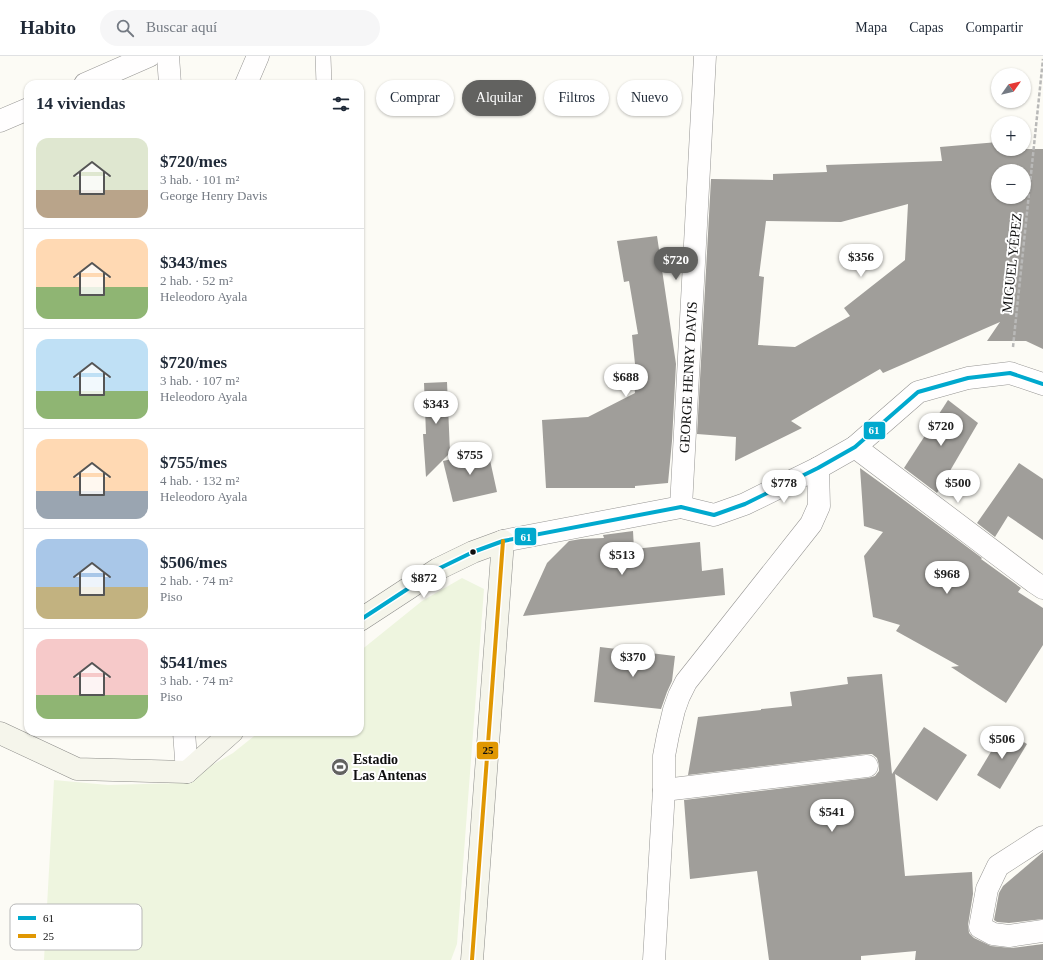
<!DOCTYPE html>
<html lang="es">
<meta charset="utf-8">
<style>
body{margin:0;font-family:"Times New Roman",serif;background:#f6f6f7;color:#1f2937;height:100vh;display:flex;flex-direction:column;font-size:15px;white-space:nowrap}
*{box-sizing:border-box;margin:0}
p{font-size:13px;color:#747a83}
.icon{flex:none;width:22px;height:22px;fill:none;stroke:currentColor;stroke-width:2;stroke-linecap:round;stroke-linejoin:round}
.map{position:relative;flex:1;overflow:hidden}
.sheet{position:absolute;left:24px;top:24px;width:340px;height:656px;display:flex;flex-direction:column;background:#fff;border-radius:12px;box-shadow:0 1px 3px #0004}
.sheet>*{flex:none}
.hud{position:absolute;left:376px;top:24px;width:380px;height:36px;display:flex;gap:8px}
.needle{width:26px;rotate:56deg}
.tools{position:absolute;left:991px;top:12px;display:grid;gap:8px}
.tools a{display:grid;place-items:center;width:40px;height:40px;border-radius:50%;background:#fff;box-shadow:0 1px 3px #0004;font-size:20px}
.price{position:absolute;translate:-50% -34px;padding:0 9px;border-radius:14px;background:#fff;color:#222;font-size:13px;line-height:26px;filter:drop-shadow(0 1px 2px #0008)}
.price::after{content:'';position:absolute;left:50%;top:24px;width:12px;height:9px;margin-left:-6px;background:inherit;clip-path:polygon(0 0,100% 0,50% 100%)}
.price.selected{background:#626260;color:#fff}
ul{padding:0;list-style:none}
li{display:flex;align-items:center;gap:12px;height:100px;padding:0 12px}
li+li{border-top:1px solid #e0e1e3}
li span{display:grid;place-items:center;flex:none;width:112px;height:80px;border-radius:12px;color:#555}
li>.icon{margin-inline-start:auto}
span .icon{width:48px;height:48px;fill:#fffc;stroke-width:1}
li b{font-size:17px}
h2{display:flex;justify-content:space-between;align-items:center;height:48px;padding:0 12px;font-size:17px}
.chip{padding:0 14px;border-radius:18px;background:#fff;box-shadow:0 1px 3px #0004;font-size:14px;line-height:36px}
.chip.selected{background:#626260;color:#fff}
header{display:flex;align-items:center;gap:24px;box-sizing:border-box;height:56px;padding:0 20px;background:#fff;border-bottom:1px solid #e0e1e3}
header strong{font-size:19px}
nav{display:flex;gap:22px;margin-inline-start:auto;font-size:14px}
.search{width:280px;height:36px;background:#f6f6f7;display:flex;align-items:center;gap:10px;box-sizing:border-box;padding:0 14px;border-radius:22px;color:#747a83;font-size:15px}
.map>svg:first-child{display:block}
.pitch{fill:#eef5df}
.building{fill:#a09e9a;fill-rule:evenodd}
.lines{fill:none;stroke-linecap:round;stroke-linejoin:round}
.lane-casing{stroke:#969593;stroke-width:16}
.street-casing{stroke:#969593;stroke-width:23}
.secondary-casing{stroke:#8c8c89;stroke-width:23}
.path{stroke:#b9b9b8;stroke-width:2.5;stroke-dasharray:4 2;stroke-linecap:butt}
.lane{stroke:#fffefe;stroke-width:15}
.street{stroke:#fffefe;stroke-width:22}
.secondary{stroke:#f5f5eb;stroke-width:22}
.bus-1-casing{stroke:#fff;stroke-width:7}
.bus-2-casing{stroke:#fff;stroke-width:7}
.bus-1{stroke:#00a9ce;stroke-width:4}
.bus-2{stroke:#e09702;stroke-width:4}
.bus-dot{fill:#0f0f0f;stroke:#fff;stroke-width:1.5}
.labels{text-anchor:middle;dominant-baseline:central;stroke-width:4;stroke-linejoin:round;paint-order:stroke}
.street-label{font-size:14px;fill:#0f0f0f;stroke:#fff}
.poi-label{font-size:14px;font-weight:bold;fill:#0f0f0f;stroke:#fff;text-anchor:start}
.key{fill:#fff;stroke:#b7b7b7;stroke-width:1}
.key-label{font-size:11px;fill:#0f0f0f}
.line-badge{stroke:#fff;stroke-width:1.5}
.badge-label{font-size:11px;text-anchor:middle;font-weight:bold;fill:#fff}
.pale-badge-label{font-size:11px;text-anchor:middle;font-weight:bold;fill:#111}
</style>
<header>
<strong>Habito</strong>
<div class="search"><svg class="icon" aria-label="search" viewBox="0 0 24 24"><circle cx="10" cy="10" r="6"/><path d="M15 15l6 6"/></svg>Buscar aquí</div>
<nav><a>Mapa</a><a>Capas</a><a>Compartir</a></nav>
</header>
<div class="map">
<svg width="1043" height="904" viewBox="0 0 1043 904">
<rect width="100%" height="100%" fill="#fcfbf5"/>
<path class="pitch" d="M462,522L484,533L457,888L451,904H44L54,724L108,729L181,727L233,697L259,676H360V595L422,545Z"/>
<g class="building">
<path d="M998,86V93H1043V293L1026,285H987L1000,266L883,317L880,313L791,365L802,372L735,405L736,381L697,378L711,123L773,124V118L827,116L826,109L942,105L940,91ZM998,115H1024V141H998ZM908,148L905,204L844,252L850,260L795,291L758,289L764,221L759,220L766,165L841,166Z"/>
<path d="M657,180L676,308L672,385L668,427L635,430V432H546L542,364L588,361L635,337L632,308H635L632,279L638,278L629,225L624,226L617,185Z"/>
<path d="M447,326L450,397L426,421L423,378H426L424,327Z"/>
<path d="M948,344L978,367L937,437L904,412Z"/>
<path d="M488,395L497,436L453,446L443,405Z"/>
<path d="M1019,407L1043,423V484L1008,460L995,481L977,467Z"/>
<path d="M860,412L889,433L982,502L981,503L1021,532L1018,536L1043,552V589L1006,647L951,611L959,610L896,575L900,569L873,561L864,500L883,476L864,470Z"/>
<path d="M633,475L634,493L700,486L702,515L723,512L725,539L523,560L547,507L569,485L581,483L604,482L603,479Z"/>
<path d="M600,591L675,600L672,625L667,636L661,653L594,646Z"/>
<path d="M882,618L892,718L924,671L967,699L937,745L895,718L905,820L972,816L973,838L968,869L969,877L974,882L991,890L1011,892L1043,888V904H915L916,895L861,900V904H769L757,815L690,823L684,744L868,722L875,720L879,715V709L877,702L872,698H866L688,719L698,661L761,654V653L792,650L790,636L848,628L847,621Z"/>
<path d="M1004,674L1027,688L1000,733L977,719Z"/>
<path d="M1043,796V863L1009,867L997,866L994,864L999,837L1003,830Z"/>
</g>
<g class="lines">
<defs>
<path id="lane" d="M323,0L324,28"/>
<g id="street">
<path d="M168,0L170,28"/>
<path d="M85,28L149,0"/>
<path d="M246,28L258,0"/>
<path d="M0,65L28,53"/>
<path d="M855,391L1034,526L1043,532"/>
<path id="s1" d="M681,451L705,0"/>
<path d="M503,485L681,451L714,459L745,448L818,412L855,391L918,336L968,322L1010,317L1043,328"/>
<path d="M184,676L187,716"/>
<path d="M664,734L867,710"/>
<path d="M1043,781L998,810L987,833L980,871L993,878L1009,880L1043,875"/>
<path d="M654,904L664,734V700L668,679L674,654L679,640L686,626L811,468L819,450L818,412"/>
</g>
<g id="secondary">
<path d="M360,564L438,513L473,496L503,485L472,904"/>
<path d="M0,677L77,713L187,716L232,676"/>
</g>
</defs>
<use href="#lane" class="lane-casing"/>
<use href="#street" class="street-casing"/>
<use href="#secondary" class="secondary-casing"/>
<path class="path" d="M1013,291L1043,3"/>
<use href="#lane" class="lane"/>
<use href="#street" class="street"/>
<use href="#secondary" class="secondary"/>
<defs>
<path id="bus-1" d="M360,564L438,513L473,496L503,485L681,451L714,459L745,448L818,412L855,391L918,336L968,322L1010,317L1043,328"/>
<path id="bus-2" d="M472,904L503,485"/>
</defs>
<use href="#bus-1" class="bus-1-casing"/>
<use href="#bus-2" class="bus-2-casing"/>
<use href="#bus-1" class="bus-1"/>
<use href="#bus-2" class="bus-2"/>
</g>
<defs>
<symbol id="stadium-disc" viewBox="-11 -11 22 22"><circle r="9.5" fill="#626260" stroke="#fff"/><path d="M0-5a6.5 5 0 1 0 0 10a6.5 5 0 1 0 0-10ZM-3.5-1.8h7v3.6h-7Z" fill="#fff"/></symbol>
</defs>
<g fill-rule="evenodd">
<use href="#stadium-disc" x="330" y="701" width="20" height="20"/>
</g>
<circle class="bus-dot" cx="473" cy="496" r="3.5"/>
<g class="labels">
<g class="street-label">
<text transform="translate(1012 207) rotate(-84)">MIGUEL YÉPEZ</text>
<text stroke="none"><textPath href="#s1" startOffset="130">GEORGE HENRY DAVIS</textPath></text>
</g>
<g class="poi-label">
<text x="353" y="703">Estadio<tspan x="353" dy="16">Las Antenas</tspan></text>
</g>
</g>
<rect x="10" y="848" width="132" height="46" rx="6" class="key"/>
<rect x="18" y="860" width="18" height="4" fill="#00a9ce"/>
<rect x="18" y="878" width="18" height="4" fill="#e09702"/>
<g class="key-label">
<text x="43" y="866">61</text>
<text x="43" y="884">25</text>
</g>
<g class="line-badge">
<rect x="863" y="365" width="23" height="19" rx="4" fill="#00a9ce"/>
<rect x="514" y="471" width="23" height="19" rx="4" fill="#00a9ce"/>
<rect x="476" y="685" width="23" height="19" rx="4" fill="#e09702"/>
</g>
<g class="badge-label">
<text x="874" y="378">61</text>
<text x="526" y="485">61</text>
</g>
<g class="pale-badge-label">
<text x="488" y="698">25</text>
</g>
</svg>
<div class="tools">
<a><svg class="needle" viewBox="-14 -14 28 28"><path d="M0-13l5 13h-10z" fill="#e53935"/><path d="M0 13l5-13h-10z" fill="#747a83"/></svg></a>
<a>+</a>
<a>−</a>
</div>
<b class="price" style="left:861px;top:222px">$356</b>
<b class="price selected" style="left:676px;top:225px">$720</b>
<b class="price" style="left:626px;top:342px">$688</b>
<b class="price" style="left:436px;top:369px">$343</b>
<b class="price" style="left:941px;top:391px">$720</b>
<b class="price" style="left:470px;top:420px">$755</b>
<b class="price" style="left:784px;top:448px">$778</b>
<b class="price" style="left:958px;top:448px">$500</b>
<b class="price" style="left:622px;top:520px">$513</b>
<b class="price" style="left:947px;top:539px">$968</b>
<b class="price" style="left:424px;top:543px">$872</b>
<b class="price" style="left:633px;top:622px">$370</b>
<b class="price" style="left:1002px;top:704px">$506</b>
<b class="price" style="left:832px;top:777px">$541</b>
<div class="hud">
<a class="chip">Comprar</a>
<a class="chip selected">Alquilar</a>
<a class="chip">Filtros</a>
<a class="chip">Nuevo</a>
</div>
<section class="sheet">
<h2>14 viviendas<svg class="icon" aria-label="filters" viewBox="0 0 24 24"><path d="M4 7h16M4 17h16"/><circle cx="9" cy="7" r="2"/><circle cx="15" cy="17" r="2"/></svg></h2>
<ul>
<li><span style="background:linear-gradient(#dfe7d0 65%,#b9a48a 0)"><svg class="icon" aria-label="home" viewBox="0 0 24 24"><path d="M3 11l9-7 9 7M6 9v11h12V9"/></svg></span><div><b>$720/mes</b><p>3 hab. · 101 m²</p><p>George Henry Davis</p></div></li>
<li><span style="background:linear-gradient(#ffd9b3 60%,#8fb573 0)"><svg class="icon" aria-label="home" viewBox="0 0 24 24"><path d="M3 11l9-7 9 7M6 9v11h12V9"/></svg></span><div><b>$343/mes</b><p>2 hab. · 52 m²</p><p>Heleodoro Ayala</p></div></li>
<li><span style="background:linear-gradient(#bfe0f5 65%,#8fb573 0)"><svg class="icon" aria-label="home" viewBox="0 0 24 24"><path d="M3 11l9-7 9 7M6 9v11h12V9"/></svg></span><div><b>$720/mes</b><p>3 hab. · 107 m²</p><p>Heleodoro Ayala</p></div></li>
<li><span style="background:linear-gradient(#ffd9b3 65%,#9aa5b1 0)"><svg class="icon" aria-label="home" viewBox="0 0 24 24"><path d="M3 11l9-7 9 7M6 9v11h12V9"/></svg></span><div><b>$755/mes</b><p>4 hab. · 132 m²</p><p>Heleodoro Ayala</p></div></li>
<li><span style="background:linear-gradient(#a9c7e8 60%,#c2b280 0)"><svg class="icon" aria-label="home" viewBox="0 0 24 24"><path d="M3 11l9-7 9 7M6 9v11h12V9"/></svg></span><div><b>$506/mes</b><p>2 hab. · 74 m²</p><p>Piso</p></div></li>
<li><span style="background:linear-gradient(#f6c9c9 70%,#8fb573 0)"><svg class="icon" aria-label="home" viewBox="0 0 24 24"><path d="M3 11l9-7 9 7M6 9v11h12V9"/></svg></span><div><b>$541/mes</b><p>3 hab. · 74 m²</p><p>Piso</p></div></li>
</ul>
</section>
</div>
